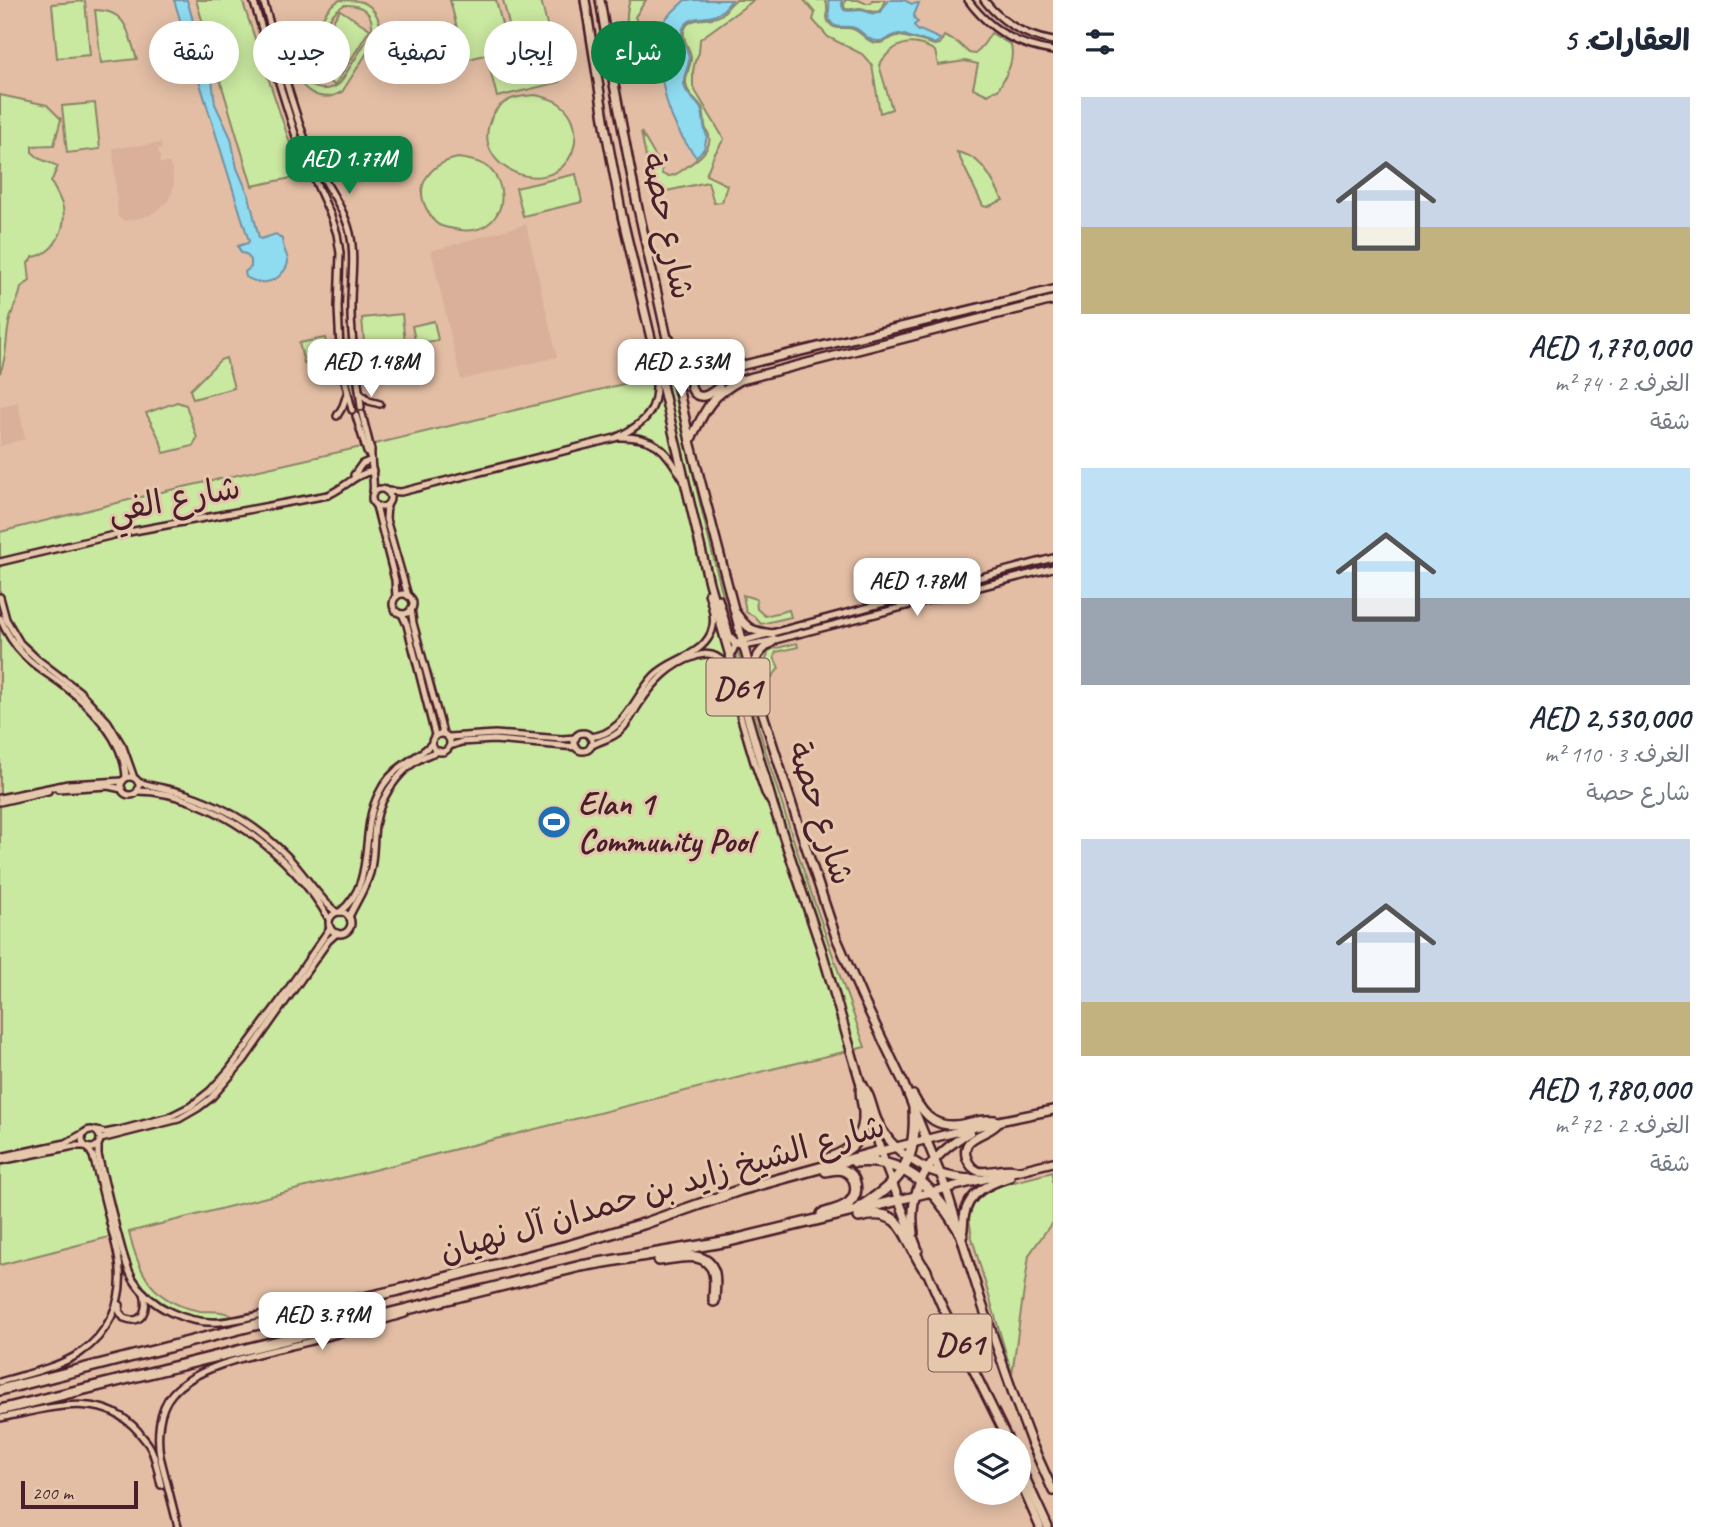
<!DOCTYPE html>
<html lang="ar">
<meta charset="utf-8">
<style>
body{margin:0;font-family:Caveat,"Playpen Sans Arabic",sans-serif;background:#f6f6f7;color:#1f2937;direction:rtl;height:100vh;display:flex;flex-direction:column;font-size:26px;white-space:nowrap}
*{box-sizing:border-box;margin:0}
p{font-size:23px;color:#747a83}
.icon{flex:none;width:38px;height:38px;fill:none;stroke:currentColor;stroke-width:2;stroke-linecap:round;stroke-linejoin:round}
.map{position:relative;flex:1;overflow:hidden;direction:ltr}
.drawer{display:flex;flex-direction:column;background:#fff;width:665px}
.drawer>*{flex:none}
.banner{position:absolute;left:21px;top:21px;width:665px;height:63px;direction:rtl;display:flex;gap:14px}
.fabs{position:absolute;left:954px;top:1428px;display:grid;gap:14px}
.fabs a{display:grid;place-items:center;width:77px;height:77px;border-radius:50%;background:#fff;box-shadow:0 4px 18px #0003;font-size:35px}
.scale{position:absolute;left:21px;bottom:18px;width:117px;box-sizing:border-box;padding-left:7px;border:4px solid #4a1f2b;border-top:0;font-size:19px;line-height:24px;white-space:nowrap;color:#4a1f2b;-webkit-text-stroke:5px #e5c8ac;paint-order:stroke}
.price{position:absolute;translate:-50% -60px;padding:0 16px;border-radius:14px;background:#fff;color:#222;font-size:23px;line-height:46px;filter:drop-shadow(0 2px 4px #0008)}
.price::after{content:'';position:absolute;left:50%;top:42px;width:21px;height:16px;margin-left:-10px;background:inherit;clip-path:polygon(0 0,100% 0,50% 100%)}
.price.active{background:#0b8043;color:#fff}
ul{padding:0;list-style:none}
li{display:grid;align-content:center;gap:14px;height:371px;padding:0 28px}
li span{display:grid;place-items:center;height:217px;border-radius:0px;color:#555}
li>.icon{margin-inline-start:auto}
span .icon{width:126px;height:126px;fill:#fffc;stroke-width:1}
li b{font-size:30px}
h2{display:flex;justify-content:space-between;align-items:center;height:84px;padding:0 28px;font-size:30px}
.chip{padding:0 24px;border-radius:32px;background:#fff;box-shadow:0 4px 18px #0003;font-size:24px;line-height:63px}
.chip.active{background:#0b8043;color:#fff}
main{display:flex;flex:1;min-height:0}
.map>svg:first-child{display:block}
.built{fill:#dab09b}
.green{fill:#c9e8a0;stroke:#8a8466;stroke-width:2;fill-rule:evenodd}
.water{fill:#8fdbf0;stroke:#7390a1;stroke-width:2}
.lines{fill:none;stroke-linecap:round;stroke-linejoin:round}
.minor-casing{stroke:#4a1f2b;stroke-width:10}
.major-casing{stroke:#4a1f2b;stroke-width:12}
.highway-casing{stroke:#4a1f2b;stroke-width:14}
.minor{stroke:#e5c8ac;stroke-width:5}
.major{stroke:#e5c8ac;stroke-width:7}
.highway{stroke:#e5c8ac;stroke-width:9}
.labels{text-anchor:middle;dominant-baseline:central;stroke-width:6;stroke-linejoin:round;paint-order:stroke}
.shield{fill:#e5c8ac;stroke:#785252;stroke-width:2}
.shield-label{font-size:32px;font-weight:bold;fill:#4a1f2b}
.street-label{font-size:33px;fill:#4a1f2b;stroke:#e5c8ac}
.poi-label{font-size:33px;font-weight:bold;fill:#4a1f2b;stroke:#e5c8ac;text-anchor:start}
</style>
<main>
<section class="drawer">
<h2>العقارات: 5<svg class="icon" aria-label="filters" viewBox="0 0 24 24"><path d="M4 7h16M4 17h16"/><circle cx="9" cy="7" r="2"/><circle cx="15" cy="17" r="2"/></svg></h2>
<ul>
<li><span style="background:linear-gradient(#c9d6e8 60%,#c2b280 0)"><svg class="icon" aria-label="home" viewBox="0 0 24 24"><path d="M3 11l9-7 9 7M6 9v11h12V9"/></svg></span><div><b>AED 1,770,000</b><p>الغرف: 2 · 74 m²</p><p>شقة</p></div></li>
<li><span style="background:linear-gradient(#bfe0f5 60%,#9aa5b1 0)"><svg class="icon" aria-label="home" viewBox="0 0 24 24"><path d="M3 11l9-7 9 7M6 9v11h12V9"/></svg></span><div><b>AED 2,530,000</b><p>الغرف: 3 · 110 m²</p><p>شارع حصة</p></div></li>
<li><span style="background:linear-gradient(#c9d6e8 75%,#c2b280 0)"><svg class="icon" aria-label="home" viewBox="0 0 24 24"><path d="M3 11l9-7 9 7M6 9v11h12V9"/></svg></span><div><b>AED 1,780,000</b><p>الغرف: 2 · 72 m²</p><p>شقة</p></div></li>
</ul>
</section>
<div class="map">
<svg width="1053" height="1527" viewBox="0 0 1053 1527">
<rect width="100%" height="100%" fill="#e3bea5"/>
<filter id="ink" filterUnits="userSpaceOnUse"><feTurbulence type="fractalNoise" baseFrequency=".0143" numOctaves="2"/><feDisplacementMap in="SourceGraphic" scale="14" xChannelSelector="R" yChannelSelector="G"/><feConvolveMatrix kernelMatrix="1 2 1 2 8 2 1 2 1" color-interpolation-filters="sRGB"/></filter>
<g filter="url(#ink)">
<g class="built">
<path d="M161,143L162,149L158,150L160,156V163H169L172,169L174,184L172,193L167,202L155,212L145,217L124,221L118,217L113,148Z"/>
<path d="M526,224L557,357L461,380L431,251Z"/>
<path d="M18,402L25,439L0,446V407Z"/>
</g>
<g class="green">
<path d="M196,0H242L301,176L252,186Z"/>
<path d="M340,0C357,0 369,0 377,16C381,25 376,20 384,26L342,92C339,93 336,95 332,96C316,100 296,86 296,69C296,58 323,15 331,6C335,3 336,2 340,0ZM344,5C363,4 374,13 372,32L340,83C328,94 304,90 303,70C303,61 328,18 335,12C338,9 341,7 344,5Z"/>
<path d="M450,0H496L508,49L465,60Z"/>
<path d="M503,0H541L550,37L514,45Z"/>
<path d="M630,0H646L635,17C641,36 659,34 673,41L676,49L665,69L635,70C631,48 622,22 630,0Z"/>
<path d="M736,0H754L700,39L699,53L695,61L693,71V87L724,139L714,155L706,175L727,185L722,202L714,203L708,182L653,194L641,132L661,166L662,174C670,179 678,174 685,168C695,161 713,150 709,135C708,132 705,129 705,125C704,120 705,115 703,109C699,101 690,97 687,88C683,77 691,68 691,57C690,48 682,40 684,31C689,13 710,23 721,15C727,10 729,4 736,0Z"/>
<path d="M804,0H825C830,8 825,14 828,21C834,32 844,26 853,29C862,32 866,42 876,43C885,44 890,37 897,36C901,35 929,43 934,45L940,44L944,36L957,42L969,53L975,54L984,44L991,33L1011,45C1015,62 1006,75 998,90L994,91L988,95L973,88L978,64L965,61L938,65L935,51C912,37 894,42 879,65L892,109L880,113L872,65L862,54L828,37L813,20L815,13Z"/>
<path d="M845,0H858L865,3H871L872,0H885L880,11C871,14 869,9 860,8C855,8 851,10 845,9L844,5Z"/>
<path d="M85,1L90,55L57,58L52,4Z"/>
<path d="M95,10C128,10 128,34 137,59L101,63Z"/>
<path d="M340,10L370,29L335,85L305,66Z"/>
<path d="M550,42L560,82L497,97L487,57Z"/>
<path d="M0,95L47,105L61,119L54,145L32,146V152L40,159L58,166L51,182C55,190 61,199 63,208C67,229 54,254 33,257L28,263L30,281L21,287C20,299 12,308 10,319C5,338 8,355 0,373Z"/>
<path d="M535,95C544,97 552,98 560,104C580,119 580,149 563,166C544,185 507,177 493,155C481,137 489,109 509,100C517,96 525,96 535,95Z"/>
<path d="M95,103L100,149L67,153L62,106Z"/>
<path d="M957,152C984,157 991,179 1003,200L987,207L983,206Z"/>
<path d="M458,158C467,159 477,161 484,165C502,175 507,202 495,217C487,228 474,232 461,230C454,229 445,228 439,225C435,223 431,217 429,213C411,186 431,163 458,158Z"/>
<path d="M576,174L582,202L523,216L516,188Z"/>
<path d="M402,314L408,372L367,376L362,318Z"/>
<path d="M434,321L438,340L416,344L412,326Z"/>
<path d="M325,338L329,357L304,363L299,343Z"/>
<path d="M226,358L234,388L193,399L190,390L220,360Z"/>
<path d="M669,373C697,492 725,611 759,729C790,836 828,942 865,1047L776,1068L129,1232C139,1275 154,1303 200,1311C211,1312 223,1310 232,1316C188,1325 144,1305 128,1261C125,1253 123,1243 121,1234L0,1265V532L157,493L379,443Z"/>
<path d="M177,402L186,405L197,438L193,446L164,453L160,440L146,413Z"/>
<path d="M743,595L756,599L757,609L765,616L789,610L791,617L761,624L754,616L746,612Z"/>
<path d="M797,643L798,647L776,652L774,657L779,668L769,681H765L762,667L766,660L769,650Z"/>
<path d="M1053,1172V1221L1029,1255L1012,1374L972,1238L969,1218L973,1205L980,1195L990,1188Z"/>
</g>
<g class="water">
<path d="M174,0H187L192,17L197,46L211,70L215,104L231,138L237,168L249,196L259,238L261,239L276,234L282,239C282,247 288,256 288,261C288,265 285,270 283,272C274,284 259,285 246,277L245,272L251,267V260L246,254L241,253L238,246L248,243L249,241Z"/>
<path d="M685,0H732C727,5 723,12 716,15C706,20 695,14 686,24C675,36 690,48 689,61C688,71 681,77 685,88C688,97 697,101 701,109C705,118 702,126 707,136L704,149L696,157C674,129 665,106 661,71H666C671,60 687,41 667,36C663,35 659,35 655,34L666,18Z"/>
<path d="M828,0H842V6L844,10C851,12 854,10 860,10C870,11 870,16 881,12L888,0H904L912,4L919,3L914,15L915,20L918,22L914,25L918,31L920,30L940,39L938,42L934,44C927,39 921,40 913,38C908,37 904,33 898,34C891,35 886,42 878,41C867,41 864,32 855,28C846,24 836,31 830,21C826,14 832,7 828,0Z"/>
</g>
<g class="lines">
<defs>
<g id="minor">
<path d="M253,0L298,143L331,216L337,234L340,253L338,308L340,349L344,376L352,410"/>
<path d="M263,0C278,50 290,103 310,152C321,179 344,206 350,233C356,258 350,286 351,312C351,344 358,376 361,407"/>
<path d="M968,0C989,29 1018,46 1053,51"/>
<path d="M984,0C1001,22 1025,36 1053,41"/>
<path d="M360,393L369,401L380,404"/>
<path d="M362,414L371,450C370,465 375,479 373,493"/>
<path d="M337,416L343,406L347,394"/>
<path d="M356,416L367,452L370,456"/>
<path d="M618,437C655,436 664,448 682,477"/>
<path d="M354,475L362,464L371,460"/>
<circle cx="381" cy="498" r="9"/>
<path d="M386,491L401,492L615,438C650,422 660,407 655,369"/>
<path d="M387,505L386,519L408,596"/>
<path d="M376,506L395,580L396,597"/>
<path d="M0,562L118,534L328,495C345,488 354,474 373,471"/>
<circle cx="403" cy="604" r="10"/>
<path d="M0,597L6,619L20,643L37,659L79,691L108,722L123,747L134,778"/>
<path d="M411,609L413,623L443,733"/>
<path d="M402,614L407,625L435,735"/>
<path d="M0,618C6,632 13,644 24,655C35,667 50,675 63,685C91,706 125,741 126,778"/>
<path d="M744,646L775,640L1053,568"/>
<path d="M731,655L735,646L742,641L1053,558"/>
<circle cx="583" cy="742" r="9"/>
<circle cx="441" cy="743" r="9"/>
<path d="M449,737L495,734L562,739L576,738"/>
<path d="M590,737C625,734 633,698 654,676C670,659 699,657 710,635C717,622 712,607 708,593"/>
<path d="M450,746L461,742L494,740L576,747"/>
<path d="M591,746C600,740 612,739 620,731C628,724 633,713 639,704C654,682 670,664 696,656C708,652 717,654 725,664L754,762L765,793L771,803"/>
<circle cx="130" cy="786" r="9"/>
<path d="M138,782C154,787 170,789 186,794C223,806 258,827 286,855C304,873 317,897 336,912"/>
<path d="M58,789L108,786L122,789"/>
<path d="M138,791C212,792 294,856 329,919"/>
<path d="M0,798L68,784L123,781"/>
<path d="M0,802L48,791"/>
<path d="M340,912C377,882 359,833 378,795C384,782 394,771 406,763C415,756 425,752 432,743"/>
<circle cx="340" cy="923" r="11"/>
<path d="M349,917C356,902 365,889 370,873C374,858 373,841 375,825C381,792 405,760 439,751"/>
<circle cx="91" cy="1139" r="9"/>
<path d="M97,1131L105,1133L120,1130L169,1117L191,1106L210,1091L229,1070L280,1001L330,928"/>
<path d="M101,1139L179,1119L198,1108L211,1098L244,1060L328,941L337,933"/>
<path d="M98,1145V1155C104,1179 110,1203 116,1228C121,1245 124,1263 133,1279C151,1308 186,1324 220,1322C257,1319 294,1302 331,1302"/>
<path d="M0,1157L66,1143L84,1133"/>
<path d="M0,1161L74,1146H85"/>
<path d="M120,1305L119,1311L124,1318C143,1326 148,1309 144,1293"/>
<path d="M0,1382C26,1374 57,1368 80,1353C107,1335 123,1303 120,1270C119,1255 114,1239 110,1223C105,1201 99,1178 93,1156L88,1148"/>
<path d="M0,1418C47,1409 102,1389 138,1431C142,1437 148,1442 151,1449C156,1459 158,1473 161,1485"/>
<path d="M178,1527L160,1456C157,1436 158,1410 172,1394C199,1362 271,1352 312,1341C343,1333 374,1323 405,1314"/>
</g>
<g id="major">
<path d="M585,0L606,131L622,216L709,583L773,805L821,948L862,1088"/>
<path d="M600,0L613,79L637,204L690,441L755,689L794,811L836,937L862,997L903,1082L946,1188L982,1304L1016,1402L1031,1442L1053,1491"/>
<path d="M669,339C683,357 696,369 719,371L1053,290"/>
<path d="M712,372C706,373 699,373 695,376C686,384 693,398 704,396C709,395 715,390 719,387"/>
<path d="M690,441C706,409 708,398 741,380L1053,300"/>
<path d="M718,599L729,636L735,643L744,646"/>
<path d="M736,613C748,630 752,631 772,634"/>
<path d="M760,699C762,670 741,662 775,640"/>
<path d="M862,1085C871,1094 872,1109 877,1120C890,1150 922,1172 954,1177C963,1179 972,1179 981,1179"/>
<path d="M913,1095C925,1119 939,1130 967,1123C976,1121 985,1119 995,1120"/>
<path d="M866,1103L885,1164L918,1250"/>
<path d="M999,1122C990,1136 958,1135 967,1159C969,1164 973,1169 978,1171C988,1174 1003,1167 1016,1170"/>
<path d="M881,1151L999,1121L1053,1110"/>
<path d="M899,1200L1053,1162"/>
<path d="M914,1233C907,1185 931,1155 970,1132"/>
<path d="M962,1234C964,1228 963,1223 964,1217C968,1192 989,1184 1010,1177"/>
<path d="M925,1267L942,1306L1008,1440"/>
<path d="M1018,1462L1048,1527"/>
<path d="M1018,1477L1040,1527"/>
</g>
<g id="highway">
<path d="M827,1159C849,1152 866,1139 864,1113C864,1103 859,1095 862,1085"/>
<path d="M855,1162C911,1157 936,1193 962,1235"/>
<path d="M860,1207C904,1180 917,1159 914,1107"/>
<path d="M822,1214C831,1211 842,1209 849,1203C860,1193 857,1175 843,1170C837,1168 831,1170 826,1171"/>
<path d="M859,1217C908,1204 905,1246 926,1271"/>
<path d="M659,1260C677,1258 707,1248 714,1273C716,1282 714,1292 714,1301"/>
<path d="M0,1390L341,1303L399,1290L571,1245L643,1224L740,1190L881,1151"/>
<path d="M0,1410L581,1266L729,1241L899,1200"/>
</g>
</defs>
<use href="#minor" class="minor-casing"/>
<use href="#major" class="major-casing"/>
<use href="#highway" class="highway-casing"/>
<use href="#minor" class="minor"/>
<use href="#major" class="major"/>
<use href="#highway" class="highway"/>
</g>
</g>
<defs>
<symbol id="stadium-disc" viewBox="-11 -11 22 22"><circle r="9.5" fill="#1f6fb2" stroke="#e5c8ac"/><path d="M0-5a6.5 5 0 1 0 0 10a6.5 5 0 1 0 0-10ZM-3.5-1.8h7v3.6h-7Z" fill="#fff"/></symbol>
</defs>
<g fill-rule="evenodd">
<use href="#stadium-disc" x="535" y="803" width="38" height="38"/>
</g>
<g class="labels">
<g class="shield">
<rect x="706.5" y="658.5" width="63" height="57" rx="5"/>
<rect x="928.5" y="1314.5" width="63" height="57" rx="5"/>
</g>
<g class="shield-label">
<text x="738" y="687">D61</text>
<text x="960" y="1343">D61</text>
</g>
<g class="street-label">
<text transform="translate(668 226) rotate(78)">شارع حصة</text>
<text transform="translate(174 499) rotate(-11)">شارع الفي</text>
<text transform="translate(821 813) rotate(72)">شارع حصة</text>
<text transform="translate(662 1188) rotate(-16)">شارع الشيخ زايد بن حمدان آل نهيان</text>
</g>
<g class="poi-label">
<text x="578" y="803">Elan 1<tspan x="578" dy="38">Community Pool</tspan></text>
</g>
</g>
</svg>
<div class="fabs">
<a><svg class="icon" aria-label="layers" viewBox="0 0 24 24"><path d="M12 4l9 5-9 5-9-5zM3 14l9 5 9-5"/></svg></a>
</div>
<div class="scale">200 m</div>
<b class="price active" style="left:349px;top:196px">AED 1.77M</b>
<b class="price" style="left:371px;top:399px">AED 1.48M</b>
<b class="price" style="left:681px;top:399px">AED 2.53M</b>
<b class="price" style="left:917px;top:618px">AED 1.78M</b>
<b class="price" style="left:322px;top:1352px">AED 3.79M</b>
<div class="banner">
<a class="chip active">شراء</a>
<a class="chip">إيجار</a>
<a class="chip">تصفية</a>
<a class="chip">جديد</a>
<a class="chip">شقة</a>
</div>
</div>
</main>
